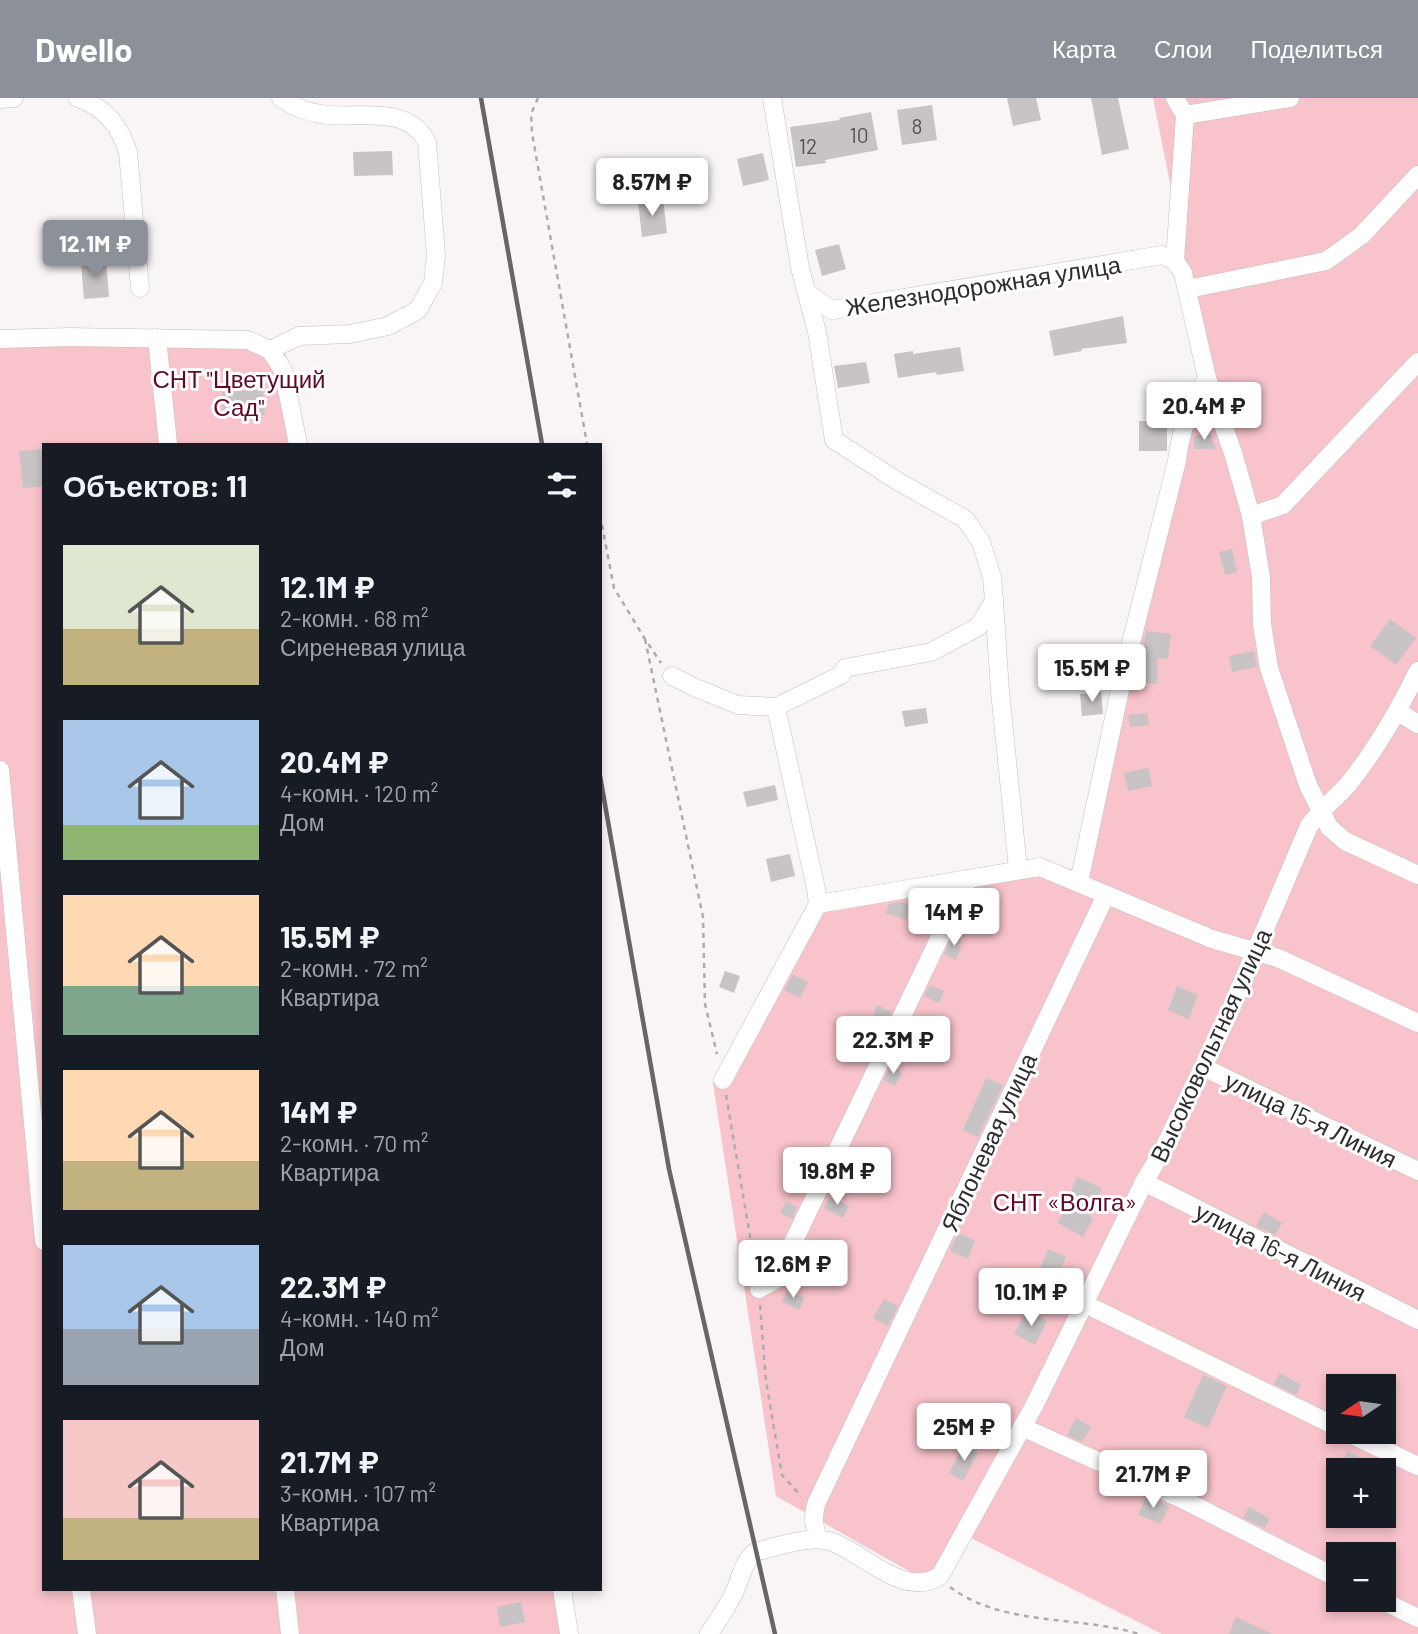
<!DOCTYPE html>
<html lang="ru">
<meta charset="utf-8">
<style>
body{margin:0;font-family:Barlow,sans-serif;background:#20242c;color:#f1f3f6;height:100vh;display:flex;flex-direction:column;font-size:26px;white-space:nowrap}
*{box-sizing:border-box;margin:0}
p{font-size:23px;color:#9ea1a6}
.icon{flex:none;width:38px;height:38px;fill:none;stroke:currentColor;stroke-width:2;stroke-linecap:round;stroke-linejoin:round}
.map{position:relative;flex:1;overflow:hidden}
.drawer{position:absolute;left:42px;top:345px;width:560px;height:1148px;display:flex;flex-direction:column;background:#171b24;border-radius:0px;box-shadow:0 4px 10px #0003}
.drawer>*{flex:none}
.needle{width:46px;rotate:257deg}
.fabs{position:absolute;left:1326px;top:1276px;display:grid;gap:14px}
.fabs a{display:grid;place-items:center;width:70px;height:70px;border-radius:0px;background:#171b24;box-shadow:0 4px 10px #0003;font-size:35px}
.price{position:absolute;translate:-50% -60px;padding:0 16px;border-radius:7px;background:#fff;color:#222;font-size:23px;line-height:46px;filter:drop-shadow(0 2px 4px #0008)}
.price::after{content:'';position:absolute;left:50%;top:42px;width:21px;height:16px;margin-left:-10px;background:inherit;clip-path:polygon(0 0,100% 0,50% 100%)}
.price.active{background:#8c9099;color:#fff}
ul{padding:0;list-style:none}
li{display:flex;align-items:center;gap:21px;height:175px;padding:0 21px}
li span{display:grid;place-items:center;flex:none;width:196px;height:140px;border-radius:0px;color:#555}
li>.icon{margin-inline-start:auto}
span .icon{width:84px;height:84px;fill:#fffc;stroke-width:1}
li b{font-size:30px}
h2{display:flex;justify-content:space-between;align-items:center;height:84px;padding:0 21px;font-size:30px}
header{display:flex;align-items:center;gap:42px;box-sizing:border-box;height:98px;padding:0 35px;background:#8c9099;color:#fff}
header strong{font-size:33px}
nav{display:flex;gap:38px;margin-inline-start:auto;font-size:24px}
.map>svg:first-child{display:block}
.green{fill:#f8c3cb;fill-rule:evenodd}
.building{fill:#c8c3c4}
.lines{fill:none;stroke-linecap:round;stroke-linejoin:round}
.minor-casing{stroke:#c4c0c0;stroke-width:19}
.path{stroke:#afabac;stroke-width:2.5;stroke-dasharray:5 5;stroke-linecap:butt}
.minor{stroke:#fff;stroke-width:18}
.rail{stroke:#686565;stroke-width:4.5}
.labels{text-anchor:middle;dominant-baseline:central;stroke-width:6;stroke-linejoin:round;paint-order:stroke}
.number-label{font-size:21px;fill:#545252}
.street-label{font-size:24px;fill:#2e2c2c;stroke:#fff}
.park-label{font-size:24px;fill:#5e0825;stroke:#fff}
</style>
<header>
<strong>Dwello</strong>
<nav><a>Карта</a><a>Слои</a><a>Поделиться</a></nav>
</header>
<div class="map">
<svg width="1418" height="1536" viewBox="0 0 1418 1536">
<rect width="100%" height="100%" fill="#f9f4f5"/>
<g class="green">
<path d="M1153,0H1418V1536H1162L967,1438L937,1489L776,1398L713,985L812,802L1030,762L1080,773L1206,265ZM1339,1288H1384V1334H1339ZM1339,1372H1384V1418H1339ZM1339,1456H1384V1502H1339Z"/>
<path d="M282,241L305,346H44V1491H566L574,1536H0V244Z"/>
</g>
<g class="building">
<path d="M1007,0H1036L1041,22L1013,28Z"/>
<path d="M1091,0H1118L1129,51L1102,57Z"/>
<path d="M932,7L937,42L902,47L897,12Z"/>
<path d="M871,14L878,52L825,62L826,65L796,69L790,29L840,22L839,20Z"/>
<path d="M392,53L393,77L354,78L353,54Z"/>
<path d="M763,55L769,82L743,88L737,61Z"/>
<path d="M663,101L667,135L642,139L638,104Z"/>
<path d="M839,146L846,171L822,178L815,152Z"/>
<path d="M106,162L109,199L84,201L81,164Z"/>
<path d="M1123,218L1127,245L1081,251L1082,253L1054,258L1049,233Z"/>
<path d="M960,249L964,273L937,277L936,274L898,280L894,256L913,253V256Z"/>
<path d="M866,264L870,285L838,290L834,268Z"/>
<path d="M263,291L265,317L224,319L222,294Z"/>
<rect x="1139" y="323" width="28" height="30"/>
<path d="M1210,334L1216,351H1194V339Z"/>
<path d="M44,351V388L23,390L19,353Z"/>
<path d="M1232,451L1237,474L1225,477L1219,454Z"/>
<path d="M1390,521L1416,540L1396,567L1370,548Z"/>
<path d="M1146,533L1171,536L1168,561L1158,560L1157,586L1139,585Z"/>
<path d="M1254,553L1257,569L1232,574L1229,558Z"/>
<path d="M1101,594L1103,616L1082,618L1080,596Z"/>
<path d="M926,610L928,625L905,629L902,613Z"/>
<path d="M1147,615L1149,627L1130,629L1128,617Z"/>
<path d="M1148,670L1152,688L1128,693L1124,675Z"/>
<path d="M775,687L778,702L747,709L743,694Z"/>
<path d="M790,756L795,778L771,784L766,761Z"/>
<path d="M901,804L911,808L906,822L886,815L889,806Z"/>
<path d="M954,837L961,841L958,848L961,850L956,862L944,856Z"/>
<path d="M725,873L740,878L734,895L719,889Z"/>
<path d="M793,877L808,884L800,900L784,892Z"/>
<path d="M930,887L944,893L939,905L924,898Z"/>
<path d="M1177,888L1198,897L1189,921L1168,912Z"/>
<path d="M877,907L892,914L884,929L871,924Z"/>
<path d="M890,968L902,974L895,988L884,982Z"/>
<path d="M986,980L1003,987L978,1039L963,1032Z"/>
<path d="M1077,1079L1102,1090L1089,1118L1093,1120L1083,1139L1058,1125L1070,1102L1068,1101Z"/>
<path d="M830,1099L849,1108L843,1120L824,1110Z"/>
<path d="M786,1103L797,1109L792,1121L780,1115Z"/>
<path d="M1264,1114L1282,1125L1275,1137L1256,1128Z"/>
<path d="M958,1135L975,1142L968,1161L950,1153Z"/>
<path d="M1048,1151L1066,1158L1057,1180L1039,1173Z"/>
<path d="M787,1193L804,1200L800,1212L782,1204Z"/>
<path d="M884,1201L898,1208L888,1228L873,1220Z"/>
<path d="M1027,1212L1047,1223L1035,1247L1014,1236Z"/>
<path d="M1280,1275L1301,1287L1296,1297L1274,1286Z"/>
<path d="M1203,1277L1227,1288L1208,1330L1184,1319Z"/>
<path d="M1076,1320L1091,1329L1082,1344L1067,1337Z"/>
<path d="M964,1347L978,1355L963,1383L949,1375Z"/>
<path d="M1348,1353L1382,1372H1337Z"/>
<path d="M1166,1363L1183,1372L1175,1386L1158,1378Z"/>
<path d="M1146,1398L1169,1408L1161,1426L1138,1417Z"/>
<path d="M1249,1409L1270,1421L1265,1430L1243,1420Z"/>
<path d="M521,1504L525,1524L500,1529L497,1509Z"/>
<path d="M1236,1519L1272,1536H1229Z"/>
</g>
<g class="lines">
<defs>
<g id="minor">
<path d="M78,0C105,9 120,28 128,54L140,190"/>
<path d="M1175,0L1185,17L1175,163"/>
<path d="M0,1L14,0"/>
<path d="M1185,17L1290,0"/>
<path d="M1188,191L1326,163L1362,137L1418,77"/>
<path d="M809,196L832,212L1162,157L1175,163L1183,175L1207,280C1190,309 1181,329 1177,363L1124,573L1079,784"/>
<path d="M157,240L168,346"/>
<path d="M0,241L69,239L248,242L270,252L299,238L350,236L388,228L418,212L433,185L436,157L427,44C407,5 357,22 321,16C306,14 294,9 281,0"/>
<path d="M270,252L283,272L298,346"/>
<path d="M1207,280L1234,358L1251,418L1261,479L1262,526L1269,570L1308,687L1329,729L1345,743L1418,777"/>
<path d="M1251,418L1283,407L1418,264"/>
<path d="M994,503L1000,593L1018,771"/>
<path d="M672,578L696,590L738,607L776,609L841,577L845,570L931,554L978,529L994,503L992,479L981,444L965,421L899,384L834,342L817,234L800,170L772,0"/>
<path d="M776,609L816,791L818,806"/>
<path d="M1398,614L1418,626"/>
<path d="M0,672L44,1143"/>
<path d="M818,806L1040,769L1212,841L1278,860L1418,925"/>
<path d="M1203,969L1418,1073"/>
<path d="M723,982L818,806"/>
<path d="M1144,1084L1418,1222"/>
<path d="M759,1191L775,1182L968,781"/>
<path d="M1085,1206L1339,1330"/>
<path d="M1022,1329L1184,1402L1339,1481"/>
<path d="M1346,1334L1418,1368"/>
<path d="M818,1441C814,1428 812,1417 817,1404L1106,797"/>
<path d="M81,1491L87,1536"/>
<path d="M285,1491L290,1536"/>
<path d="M562,1491L569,1536"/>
<path d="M1381,1502L1418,1520"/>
<path d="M709,1536C717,1523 726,1511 733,1497C740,1484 743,1461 757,1453C779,1449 810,1436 832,1444C864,1455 903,1501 940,1478L1034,1308L1144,1084L1163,1052L1230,913L1309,728C1321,711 1337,700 1350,684C1377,650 1399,612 1418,573"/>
</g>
</defs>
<use href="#minor" class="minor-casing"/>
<g class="path">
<path d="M538,0L531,16L532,35L587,346"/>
<path d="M600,417L614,490L645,541L661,565"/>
<path d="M645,541L703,819L705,906L717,956"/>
<path d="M726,997L756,1173"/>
<path d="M760,1207L766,1283L782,1377L801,1398"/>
<path d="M950,1489C1003,1529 1078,1517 1139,1536"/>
</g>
<use href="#minor" class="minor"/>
<g class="rail">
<path d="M481,0L542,346"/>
<path d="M600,678L669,1071L775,1536"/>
</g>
</g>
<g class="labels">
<g class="number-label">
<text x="917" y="27">8</text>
<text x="859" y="36">10</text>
<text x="808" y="47">12</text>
</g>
<g class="street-label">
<text transform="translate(983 187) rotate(-9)">Железнодорожная улица</text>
<text transform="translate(1210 947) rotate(-65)">Высоковольтная улица</text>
<text transform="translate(1311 1021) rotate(26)">улица 15-я Линия</text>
<text transform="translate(988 1044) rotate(-65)">Яблоневая улица</text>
<text transform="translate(1281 1153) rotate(27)">улица 16-я Линия</text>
</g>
<g class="park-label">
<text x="239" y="280">СНТ "Цветущий<tspan x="239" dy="28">Сад"</tspan></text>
<text x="1065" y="1103">СНТ «Волга»</text>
</g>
</g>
</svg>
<div class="fabs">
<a><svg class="needle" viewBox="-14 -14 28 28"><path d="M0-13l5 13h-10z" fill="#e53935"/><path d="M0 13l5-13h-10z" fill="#9ea1a6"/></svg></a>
<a>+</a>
<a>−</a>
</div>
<b class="price" style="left:652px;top:120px">8.57M ₽</b>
<b class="price active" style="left:95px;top:182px">12.1M ₽</b>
<b class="price" style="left:1204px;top:344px">20.4M ₽</b>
<b class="price" style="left:1092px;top:606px">15.5M ₽</b>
<b class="price" style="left:954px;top:850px">14M ₽</b>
<b class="price" style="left:893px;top:978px">22.3M ₽</b>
<b class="price" style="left:837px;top:1109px">19.8M ₽</b>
<b class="price" style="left:793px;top:1202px">12.6M ₽</b>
<b class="price" style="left:1031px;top:1230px">10.1M ₽</b>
<b class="price" style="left:964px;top:1365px">25M ₽</b>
<b class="price" style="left:1153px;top:1412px">21.7M ₽</b>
<section class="drawer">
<h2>Объектов: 11<svg class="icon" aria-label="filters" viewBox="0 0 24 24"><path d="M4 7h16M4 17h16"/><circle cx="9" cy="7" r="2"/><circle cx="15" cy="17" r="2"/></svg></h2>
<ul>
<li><span style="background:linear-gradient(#dfe7d0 60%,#c2b280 0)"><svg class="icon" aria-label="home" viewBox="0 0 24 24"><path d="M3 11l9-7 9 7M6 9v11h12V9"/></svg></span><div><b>12.1M ₽</b><p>2-комн. · 68 m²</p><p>Сиреневая улица</p></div></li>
<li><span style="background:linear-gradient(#a9c7e8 75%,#8fb573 0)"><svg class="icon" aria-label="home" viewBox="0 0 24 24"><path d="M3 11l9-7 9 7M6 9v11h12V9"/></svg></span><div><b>20.4M ₽</b><p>4-комн. · 120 m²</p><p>Дом</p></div></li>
<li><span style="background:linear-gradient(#ffd9b3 65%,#7fa58c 0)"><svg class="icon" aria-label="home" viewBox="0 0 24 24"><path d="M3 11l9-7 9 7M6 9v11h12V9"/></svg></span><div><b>15.5M ₽</b><p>2-комн. · 72 m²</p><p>Квартира</p></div></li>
<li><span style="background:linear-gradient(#ffd9b3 65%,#c2b280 0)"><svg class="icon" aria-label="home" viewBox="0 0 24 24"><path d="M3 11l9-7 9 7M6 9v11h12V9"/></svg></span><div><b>14M ₽</b><p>2-комн. · 70 m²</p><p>Квартира</p></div></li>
<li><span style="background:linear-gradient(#a9c7e8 60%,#9aa5b1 0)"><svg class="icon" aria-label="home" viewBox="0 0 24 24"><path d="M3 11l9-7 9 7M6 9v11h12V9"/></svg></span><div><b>22.3M ₽</b><p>4-комн. · 140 m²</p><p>Дом</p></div></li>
<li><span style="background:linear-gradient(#f6c9c9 70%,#c2b280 0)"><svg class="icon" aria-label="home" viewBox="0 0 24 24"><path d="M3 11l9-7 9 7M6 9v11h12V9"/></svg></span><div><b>21.7M ₽</b><p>3-комн. · 107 m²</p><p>Квартира</p></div></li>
</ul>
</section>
</div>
